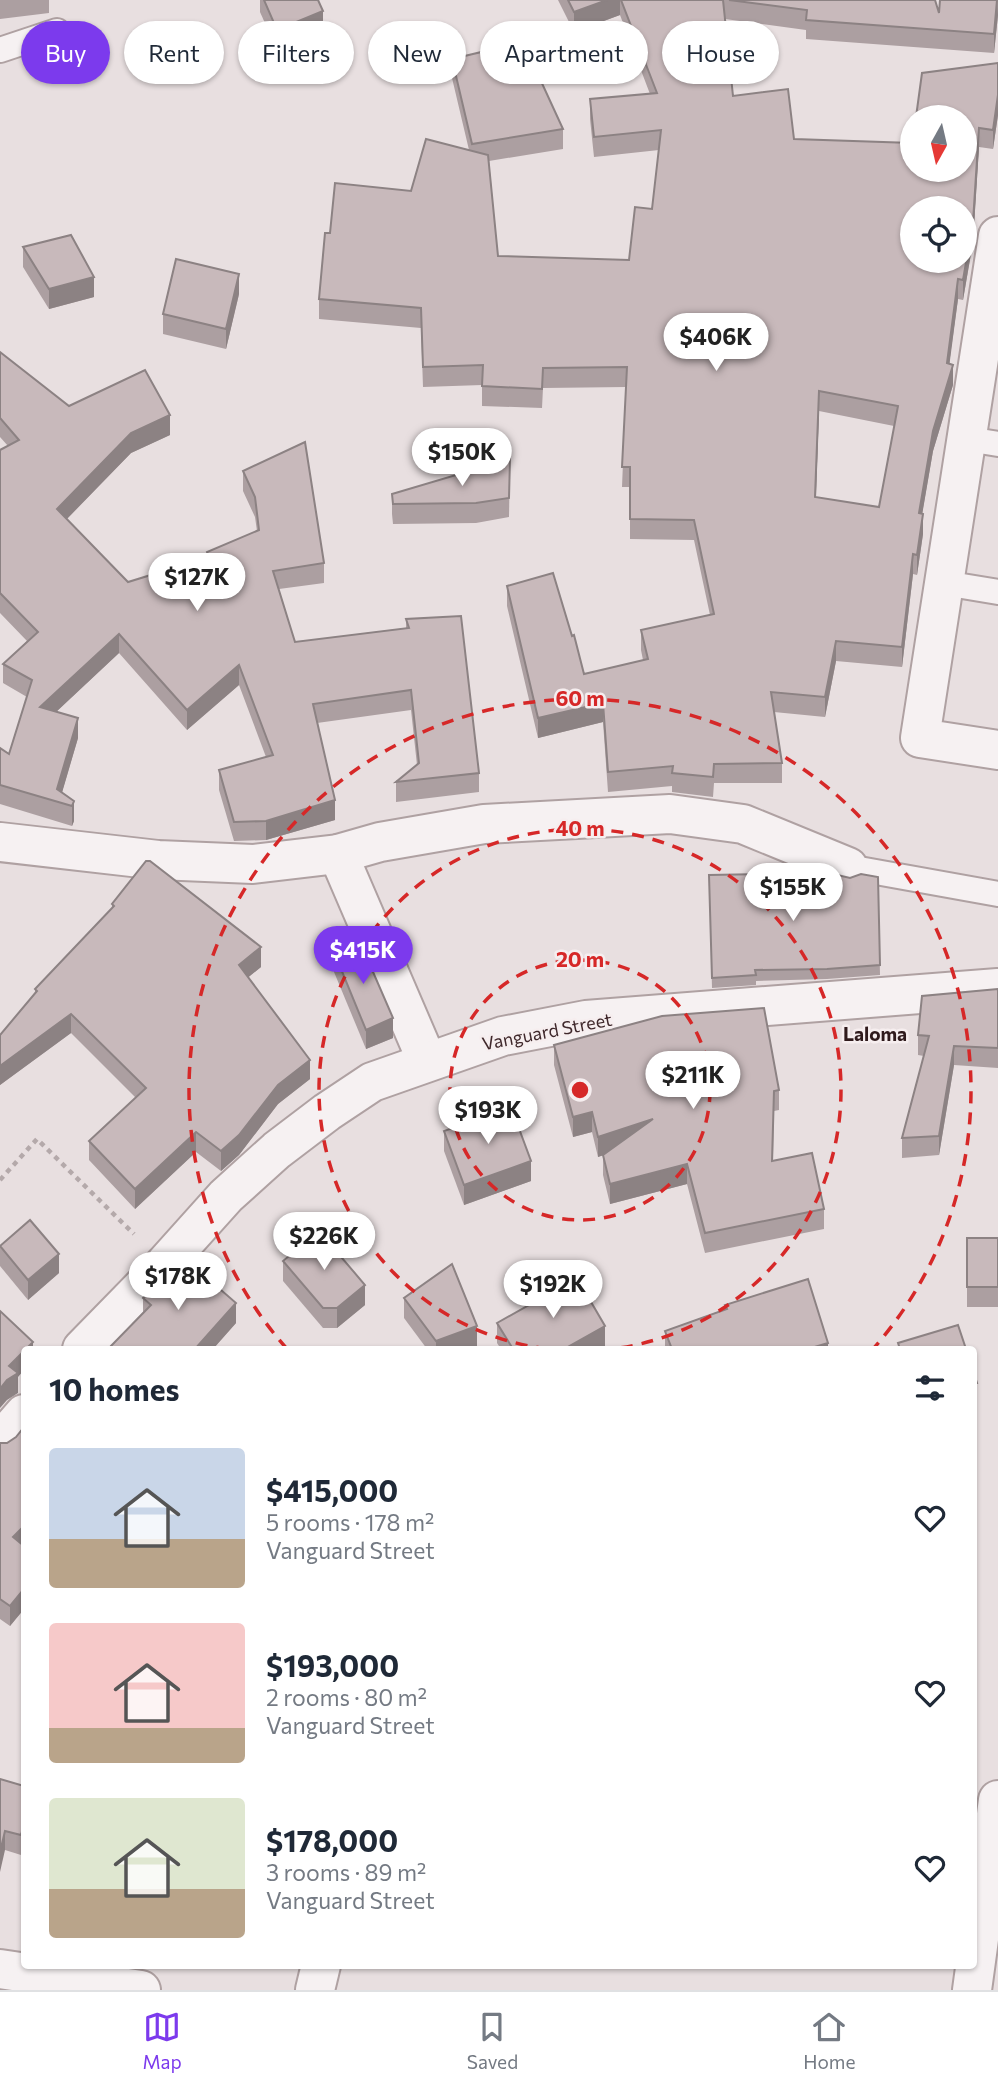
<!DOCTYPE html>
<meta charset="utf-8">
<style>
body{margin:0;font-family:Commissioner,sans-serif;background:#f2f2f3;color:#1f2937;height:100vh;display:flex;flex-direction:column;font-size:26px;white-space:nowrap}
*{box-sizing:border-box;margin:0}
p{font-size:23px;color:#747a83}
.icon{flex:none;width:38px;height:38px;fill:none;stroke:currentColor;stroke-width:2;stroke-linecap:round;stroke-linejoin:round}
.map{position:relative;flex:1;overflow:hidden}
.drawer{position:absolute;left:21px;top:1346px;width:956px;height:623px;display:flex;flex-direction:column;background:#fff;border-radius:7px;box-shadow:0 2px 5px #0004}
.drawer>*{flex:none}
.guide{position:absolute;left:21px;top:21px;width:957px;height:63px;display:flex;gap:14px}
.needle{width:46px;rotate:188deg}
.buttons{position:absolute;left:900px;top:105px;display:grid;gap:14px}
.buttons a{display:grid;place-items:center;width:77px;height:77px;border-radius:50%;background:#fff;box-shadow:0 2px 5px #0004;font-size:35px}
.price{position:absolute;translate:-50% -60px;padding:0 16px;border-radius:24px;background:#fff;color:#222;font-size:23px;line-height:46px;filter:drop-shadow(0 2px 4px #0008)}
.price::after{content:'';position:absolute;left:50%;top:42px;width:21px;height:16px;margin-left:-10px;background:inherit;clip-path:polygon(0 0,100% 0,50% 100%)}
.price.on{background:#7c3aed;color:#fff}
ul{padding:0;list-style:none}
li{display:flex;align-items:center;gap:21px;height:175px;padding:0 28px}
li span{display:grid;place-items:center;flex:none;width:196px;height:140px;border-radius:7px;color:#555}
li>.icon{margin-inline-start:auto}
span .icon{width:84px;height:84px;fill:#fffc;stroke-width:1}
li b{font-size:30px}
h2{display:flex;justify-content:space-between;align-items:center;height:84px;padding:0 28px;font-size:30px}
.tag{padding:0 24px;border-radius:32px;background:#fff;box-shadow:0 2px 5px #0004;font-size:24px;line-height:63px}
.tag.on{background:#7c3aed;color:#fff}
.tabs{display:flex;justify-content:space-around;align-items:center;height:98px;border-top:2px solid #e0e1e3;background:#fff;font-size:19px;color:#747a83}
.tabs a{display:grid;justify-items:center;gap:4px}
.tabs .on{color:#7c3aed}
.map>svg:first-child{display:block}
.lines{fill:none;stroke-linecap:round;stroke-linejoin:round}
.service-casing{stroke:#afa1a2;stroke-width:28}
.minor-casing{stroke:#afa1a2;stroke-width:42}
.tertiary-casing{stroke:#afa1a2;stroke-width:42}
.path{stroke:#b4a9aa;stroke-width:4.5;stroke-dasharray:5 5;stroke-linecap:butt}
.service{stroke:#f6f1f2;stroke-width:24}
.minor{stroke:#f6f1f2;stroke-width:38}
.tertiary{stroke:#f6f1f2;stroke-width:38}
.wall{fill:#ac9fa1;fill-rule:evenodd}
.shaded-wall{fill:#8c8283}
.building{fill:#c8b9bb;stroke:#8c8283;stroke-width:2;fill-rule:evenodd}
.ring{fill:none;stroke:#d62828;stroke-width:3.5;stroke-dasharray:12 9}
.labels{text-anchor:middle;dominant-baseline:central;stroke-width:5;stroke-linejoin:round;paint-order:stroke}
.street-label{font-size:18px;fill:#3f282b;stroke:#f6eeef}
.neighbourhood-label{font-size:19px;font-weight:bold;fill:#2f1a1c;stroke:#f6eeef}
.centre{fill:#d62828;stroke:#f6eeef;stroke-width:3.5}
.ring-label{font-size:21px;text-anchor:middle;font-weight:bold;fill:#d62828;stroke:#f6eeef;stroke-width:5;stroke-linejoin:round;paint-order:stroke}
</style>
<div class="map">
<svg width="998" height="1990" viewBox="0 0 998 1990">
<rect width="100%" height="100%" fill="#e8dfe0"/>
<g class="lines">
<defs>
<g id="service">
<path d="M0,50L57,31"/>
<path d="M967,439L998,444"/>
<path d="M944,583L998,592"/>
<path d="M848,867L998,894"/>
</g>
<g id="minor">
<path d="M998,236L920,738L998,750"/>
<path d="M0,842L158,860L253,864L338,854L380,842L484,824L670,814L743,824L848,867"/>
<path d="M338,854L427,1061"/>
<path d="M0,1969L141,1990"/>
<path d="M315,1990L321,1965"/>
<path d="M972,1990L998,1800"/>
</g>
<g id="tertiary">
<path d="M82,1349L165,1264L226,1196L277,1150L327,1112L372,1082L503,1036L586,1020L998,988"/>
<path d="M0,1442L24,1414"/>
</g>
</defs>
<use href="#service" class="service-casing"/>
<use href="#minor" class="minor-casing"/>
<use href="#tertiary" class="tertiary-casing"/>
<path class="path" d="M0,1180L37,1139L134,1234"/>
<use href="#service" class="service"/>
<use href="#minor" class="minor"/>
<use href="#tertiary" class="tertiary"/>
</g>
<g class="wall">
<path d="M0,0H49V13L0,19Z"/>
<path d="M260,0H318L323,30L277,50L260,12Z"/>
<path d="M558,0H935L939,13L998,0V15L994,53L806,39V30L725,19L733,96L794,139L912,143L998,63V115L993,149L979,147L973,242L963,300L958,299L949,364L953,385L933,451L922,514L923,534L917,575L913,574L902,667L836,661L825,717L774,712L782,763V783H714L713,797L672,792V786L608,792L603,722L538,738L507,606V586L572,636L584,674L643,660L641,650V630L710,615L694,540L630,539V487H622L626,387L543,388L542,408L482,406V385L423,387L421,328L319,319V299L330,233L411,191L469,150L452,78V59L563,129V149L489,161L498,256L629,260L652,209L659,150L594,157L590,119V99L650,94L620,15L574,32ZM819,411L894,426L879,507L816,497Z"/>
<path d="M23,247L94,297L49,309L23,267Z"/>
<path d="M239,294L226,349L163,334V314Z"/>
<path d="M0,352L69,406L170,435L131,453L67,519L128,582L207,558V552L257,531L255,517L243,491V471L324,563V583L279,589L295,642L406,628V619L479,773V792L396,802V782L417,765L411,710L317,723L335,820L266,840L234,841L219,790V770L266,757L239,685L187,730L119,653L56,712L78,738L62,792L74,801V821L72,826L0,804V748L9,754L27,697L3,683V664L27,641L0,613V450L8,446L0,437Z"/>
<path d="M510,459L509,517L476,523L393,524L392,514V494Z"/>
<path d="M709,875L850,878L878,877L880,975L827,979L756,981V985L712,988Z"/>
<path d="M112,904L261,967L248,977L310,1079L278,1104L239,1155L221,1171L196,1152L135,1209L89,1160V1141L136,1098L71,1033L0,1085V1035L35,993V989L112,908Z"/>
<path d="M334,952L393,1038L366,1049L334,972Z"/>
<path d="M998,989V1068L954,1065L939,1155L902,1158V1138L924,1056L918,1055V1035Z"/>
<path d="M554,1045L779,1090V1110L774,1111L773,1161L824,1209V1229L705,1253L687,1184L610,1204L603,1175V1155L598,1157L592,1132L573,1137L554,1065Z"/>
<path d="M444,1131L531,1181L464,1205L444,1151Z"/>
<rect x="967" y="1238" width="31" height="69"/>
<path d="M0,1246L59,1273L28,1300L0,1266Z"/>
<path d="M283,1261L365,1305L337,1328H323L283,1281Z"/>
<path d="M143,1298L236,1323L213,1349H109V1348L143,1312Z"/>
<path d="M404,1298L477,1346L468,1349H427L404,1318Z"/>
<path d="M725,1305L828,1349H665V1331L725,1309Z"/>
<path d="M497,1323L605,1346L599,1349H501L497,1343Z"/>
<path d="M24,1427V1609L10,1626L0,1619V1443H7L16,1437Z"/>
<path d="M0,1779L24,1786L21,1855L5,1850Z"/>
</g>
<g class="shaded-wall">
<path d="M607,0H620V15L574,32V12Z"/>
<path d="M997,0L998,15L994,53V34Z"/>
<path d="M323,11V30L277,50V30Z"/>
<path d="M998,95V115L993,149V130Z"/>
<path d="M979,128V147L973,242L963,300V280Z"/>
<path d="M239,274V294L226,349V329Z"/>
<path d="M94,277V297L49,309V289Z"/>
<path d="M958,279V299L947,383V363Z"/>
<path d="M953,365V385L933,451L919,533V513L933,431Z"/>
<path d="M819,391V411L815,517V497Z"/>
<path d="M170,415V435L131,453L57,529V509L131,433Z"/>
<path d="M923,514V534L917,575V555Z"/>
<path d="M913,554V574L902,667V647Z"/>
<path d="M119,634V653L40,727V707Z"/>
<path d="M836,641V661L825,717V697Z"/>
<path d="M239,665V685L187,730V710Z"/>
<path d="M603,703V722L538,738V718Z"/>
<path d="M78,718V738L59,803L57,789Z"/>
<path d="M335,800V820L266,840V821Z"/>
<path d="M74,801V821L72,826V806Z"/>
<path d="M261,947V967L239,985V965Z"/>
<path d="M71,1014V1033L0,1085V1066Z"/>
<path d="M393,1018V1038L366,1049V1030Z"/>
<path d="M954,1046V1065L939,1155V1136Z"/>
<path d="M310,1060V1079L278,1104L239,1155L221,1171V1151L278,1085Z"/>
<path d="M592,1112V1132L573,1137V1117Z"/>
<path d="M653,1119V1139L598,1157V1137Z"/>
<path d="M196,1132V1152L135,1209V1189Z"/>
<path d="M531,1161V1181L464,1205V1185Z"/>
<path d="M687,1164V1184L610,1204V1184Z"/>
<path d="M59,1254V1273L28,1300V1280Z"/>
<path d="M365,1285V1305L337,1328V1308Z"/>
<path d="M236,1303V1323L213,1349H195Z"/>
<path d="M477,1326V1346L468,1349H436V1341Z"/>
<path d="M605,1326V1346L599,1349H564Z"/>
<path d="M33,1342V1349H25Z"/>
<path d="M828,1343V1349H808Z"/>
<path d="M24,1350V1370L18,1377V1393L7,1400L0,1408V1389L9,1366Z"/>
<path d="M977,1383V1402L973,1404V1384Z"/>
<path d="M24,1526V1545L13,1557V1537Z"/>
<path d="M24,1589V1609L10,1626V1606Z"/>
<path d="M24,1824V1844L21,1855V1835Z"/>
<path d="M5,1831V1850L0,1872V1852Z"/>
</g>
<g class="building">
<path d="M264,0H318L323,11L277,30Z"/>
<path d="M568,0H607L574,12Z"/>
<path d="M621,0H723L733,96L788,89L794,139L912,143V170H964V117H916L922,73L998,63V95L993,130L979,128L973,222L963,280L958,279L947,363L953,365L933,431L919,513L923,514L917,555L913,554L902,647L836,641L825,697L771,692L782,763L714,764L713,777L672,773L673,766L608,772L603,703L538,718L507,586L553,573L572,636L574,635L584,674L648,659L641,630L714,614L694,520L630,519V467H622L627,367L543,368L542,389L482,386L483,365L423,367L421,308L319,299L325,233H330L335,183L411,191L426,139L488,155L498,256L629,260L635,207L652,209L661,130L594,137L590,99L657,93ZM912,208H964V261H912ZM819,391L898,406L879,507L815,497Z"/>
<path d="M729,0H935L939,13L940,0H997L994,34L806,20L807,10Z"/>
<path d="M523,42L563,129L472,144L452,59Z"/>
<path d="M71,235L94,277L49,289L23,247Z"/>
<path d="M176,259L239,274L226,329L163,314Z"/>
<path d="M0,352L69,406L145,370L170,415L131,433L57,509L128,582L209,557L207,552L259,530L255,497L243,471L305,442L324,563L273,571L295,642L409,628L406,619L461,616L479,773L396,782L419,763L411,690L313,704L335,800L266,821L234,822L219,770L273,755L239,665L187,710L119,634L40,707L78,718L57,789L74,801L72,806L0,785V748L9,754L32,680L3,664L38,632L0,593V450L19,440L0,418Z"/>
<path d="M510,459L509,498L476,503L393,504L392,494Z"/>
<path d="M146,861H150L261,947L239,965L310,1060L278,1085L239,1135L221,1151L196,1132L135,1189L89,1141L146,1088L71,1014L0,1066V1035L37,991L35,989L114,906L112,904Z"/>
<path d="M829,873L850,878L861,874L878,877L880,965L827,969L755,970L756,975L712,978L709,875Z"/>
<path d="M360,942L393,1018L366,1030L334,952Z"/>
<path d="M998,989V1048L954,1046L939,1136L902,1138L929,1036L918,1035L922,996Z"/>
<path d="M764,1008L779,1090L774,1091L772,1161L812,1153L824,1209L705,1233L687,1164L610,1184L603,1155L653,1119L598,1137L592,1112L573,1117L554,1045L662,1016Z"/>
<path d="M511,1107L531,1161L464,1185L444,1131Z"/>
<path d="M30,1220L59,1254L28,1280L0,1246Z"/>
<path d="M319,1231L365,1285L337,1308H323L283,1261Z"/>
<rect x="967" y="1238" width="31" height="49"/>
<path d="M183,1257L236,1303L195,1349H110L109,1348L151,1305L143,1298Z"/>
<path d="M452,1264L477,1326L436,1341L404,1298Z"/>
<path d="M577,1278L605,1326L564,1349H513L497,1323Z"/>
<path d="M808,1279L828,1343L808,1349H672L665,1331L727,1309L725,1305Z"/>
<path d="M0,1311L33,1342L9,1366L18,1373L7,1380L0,1389Z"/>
<path d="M958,1325L966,1349H900L898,1343Z"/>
<path d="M973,1370L977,1383L973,1384Z"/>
<path d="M24,1427V1526L13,1537L24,1546V1589L10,1606L0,1599V1443H7L16,1437Z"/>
<path d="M0,1779L24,1786V1824L21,1835L5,1831L0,1852Z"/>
</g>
<g class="ring">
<circle cx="580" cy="1090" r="130"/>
<path d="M548 1349A261 261 0 1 1 612 1349"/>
<path d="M287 1349A391 391 0 1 1 873 1349"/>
</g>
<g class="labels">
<g class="street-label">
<text transform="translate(547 1031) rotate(-11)">Vanguard Street</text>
</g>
<g class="neighbourhood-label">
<text x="875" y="1033">Laloma</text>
</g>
</g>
<circle cx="580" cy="1090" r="10" class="centre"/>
<g class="ring-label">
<text x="580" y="706">60 m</text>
<text x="580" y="836">40 m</text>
<text x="580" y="967">20 m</text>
</g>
</svg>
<div class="buttons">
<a><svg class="needle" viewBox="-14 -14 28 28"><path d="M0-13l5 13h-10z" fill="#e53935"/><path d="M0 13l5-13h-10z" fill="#747a83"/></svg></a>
<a><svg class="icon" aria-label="locate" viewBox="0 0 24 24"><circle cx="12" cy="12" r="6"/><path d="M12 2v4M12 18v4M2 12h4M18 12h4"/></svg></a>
</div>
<b class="price" style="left:716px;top:373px">$406K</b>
<b class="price" style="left:462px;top:488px">$150K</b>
<b class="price" style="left:197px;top:613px">$127K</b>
<b class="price" style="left:793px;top:923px">$155K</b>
<b class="price on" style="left:363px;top:986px">$415K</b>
<b class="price" style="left:693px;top:1111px">$211K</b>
<b class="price" style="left:488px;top:1146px">$193K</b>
<b class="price" style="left:324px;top:1272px">$226K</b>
<b class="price" style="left:178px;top:1312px">$178K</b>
<b class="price" style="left:553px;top:1320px">$192K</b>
<div class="guide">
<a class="tag on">Buy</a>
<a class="tag">Rent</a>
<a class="tag">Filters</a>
<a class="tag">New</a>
<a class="tag">Apartment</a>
<a class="tag">House</a>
</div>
<section class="drawer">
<h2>10 homes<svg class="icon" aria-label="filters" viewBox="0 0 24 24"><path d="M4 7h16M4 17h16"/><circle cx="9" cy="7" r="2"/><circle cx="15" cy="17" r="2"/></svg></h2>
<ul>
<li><span style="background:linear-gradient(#c9d6e8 65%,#b9a48a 0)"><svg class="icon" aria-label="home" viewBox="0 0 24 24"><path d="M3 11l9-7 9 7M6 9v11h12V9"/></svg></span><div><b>$415,000</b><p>5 rooms · 178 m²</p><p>Vanguard Street</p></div><svg class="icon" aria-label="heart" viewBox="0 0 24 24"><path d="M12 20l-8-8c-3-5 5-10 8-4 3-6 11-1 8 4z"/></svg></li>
<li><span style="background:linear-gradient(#f6c9c9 75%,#b9a48a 0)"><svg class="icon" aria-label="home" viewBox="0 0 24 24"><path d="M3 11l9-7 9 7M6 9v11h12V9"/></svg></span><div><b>$193,000</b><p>2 rooms · 80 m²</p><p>Vanguard Street</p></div><svg class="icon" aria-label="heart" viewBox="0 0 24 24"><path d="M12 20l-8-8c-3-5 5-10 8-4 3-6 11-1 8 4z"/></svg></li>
<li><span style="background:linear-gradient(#dfe7d0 65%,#b9a48a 0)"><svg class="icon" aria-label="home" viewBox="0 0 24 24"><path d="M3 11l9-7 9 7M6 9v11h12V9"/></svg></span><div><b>$178,000</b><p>3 rooms · 89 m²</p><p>Vanguard Street</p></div><svg class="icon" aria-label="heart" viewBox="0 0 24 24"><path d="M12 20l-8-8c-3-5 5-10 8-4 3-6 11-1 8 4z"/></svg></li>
</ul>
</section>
</div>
<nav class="tabs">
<a class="on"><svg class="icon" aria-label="map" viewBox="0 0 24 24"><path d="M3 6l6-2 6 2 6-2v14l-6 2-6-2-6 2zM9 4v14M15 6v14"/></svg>Map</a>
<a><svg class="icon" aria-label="saved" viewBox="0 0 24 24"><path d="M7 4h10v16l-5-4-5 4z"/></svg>Saved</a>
<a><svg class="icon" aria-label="home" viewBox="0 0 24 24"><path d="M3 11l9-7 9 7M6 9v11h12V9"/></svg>Home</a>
</nav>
